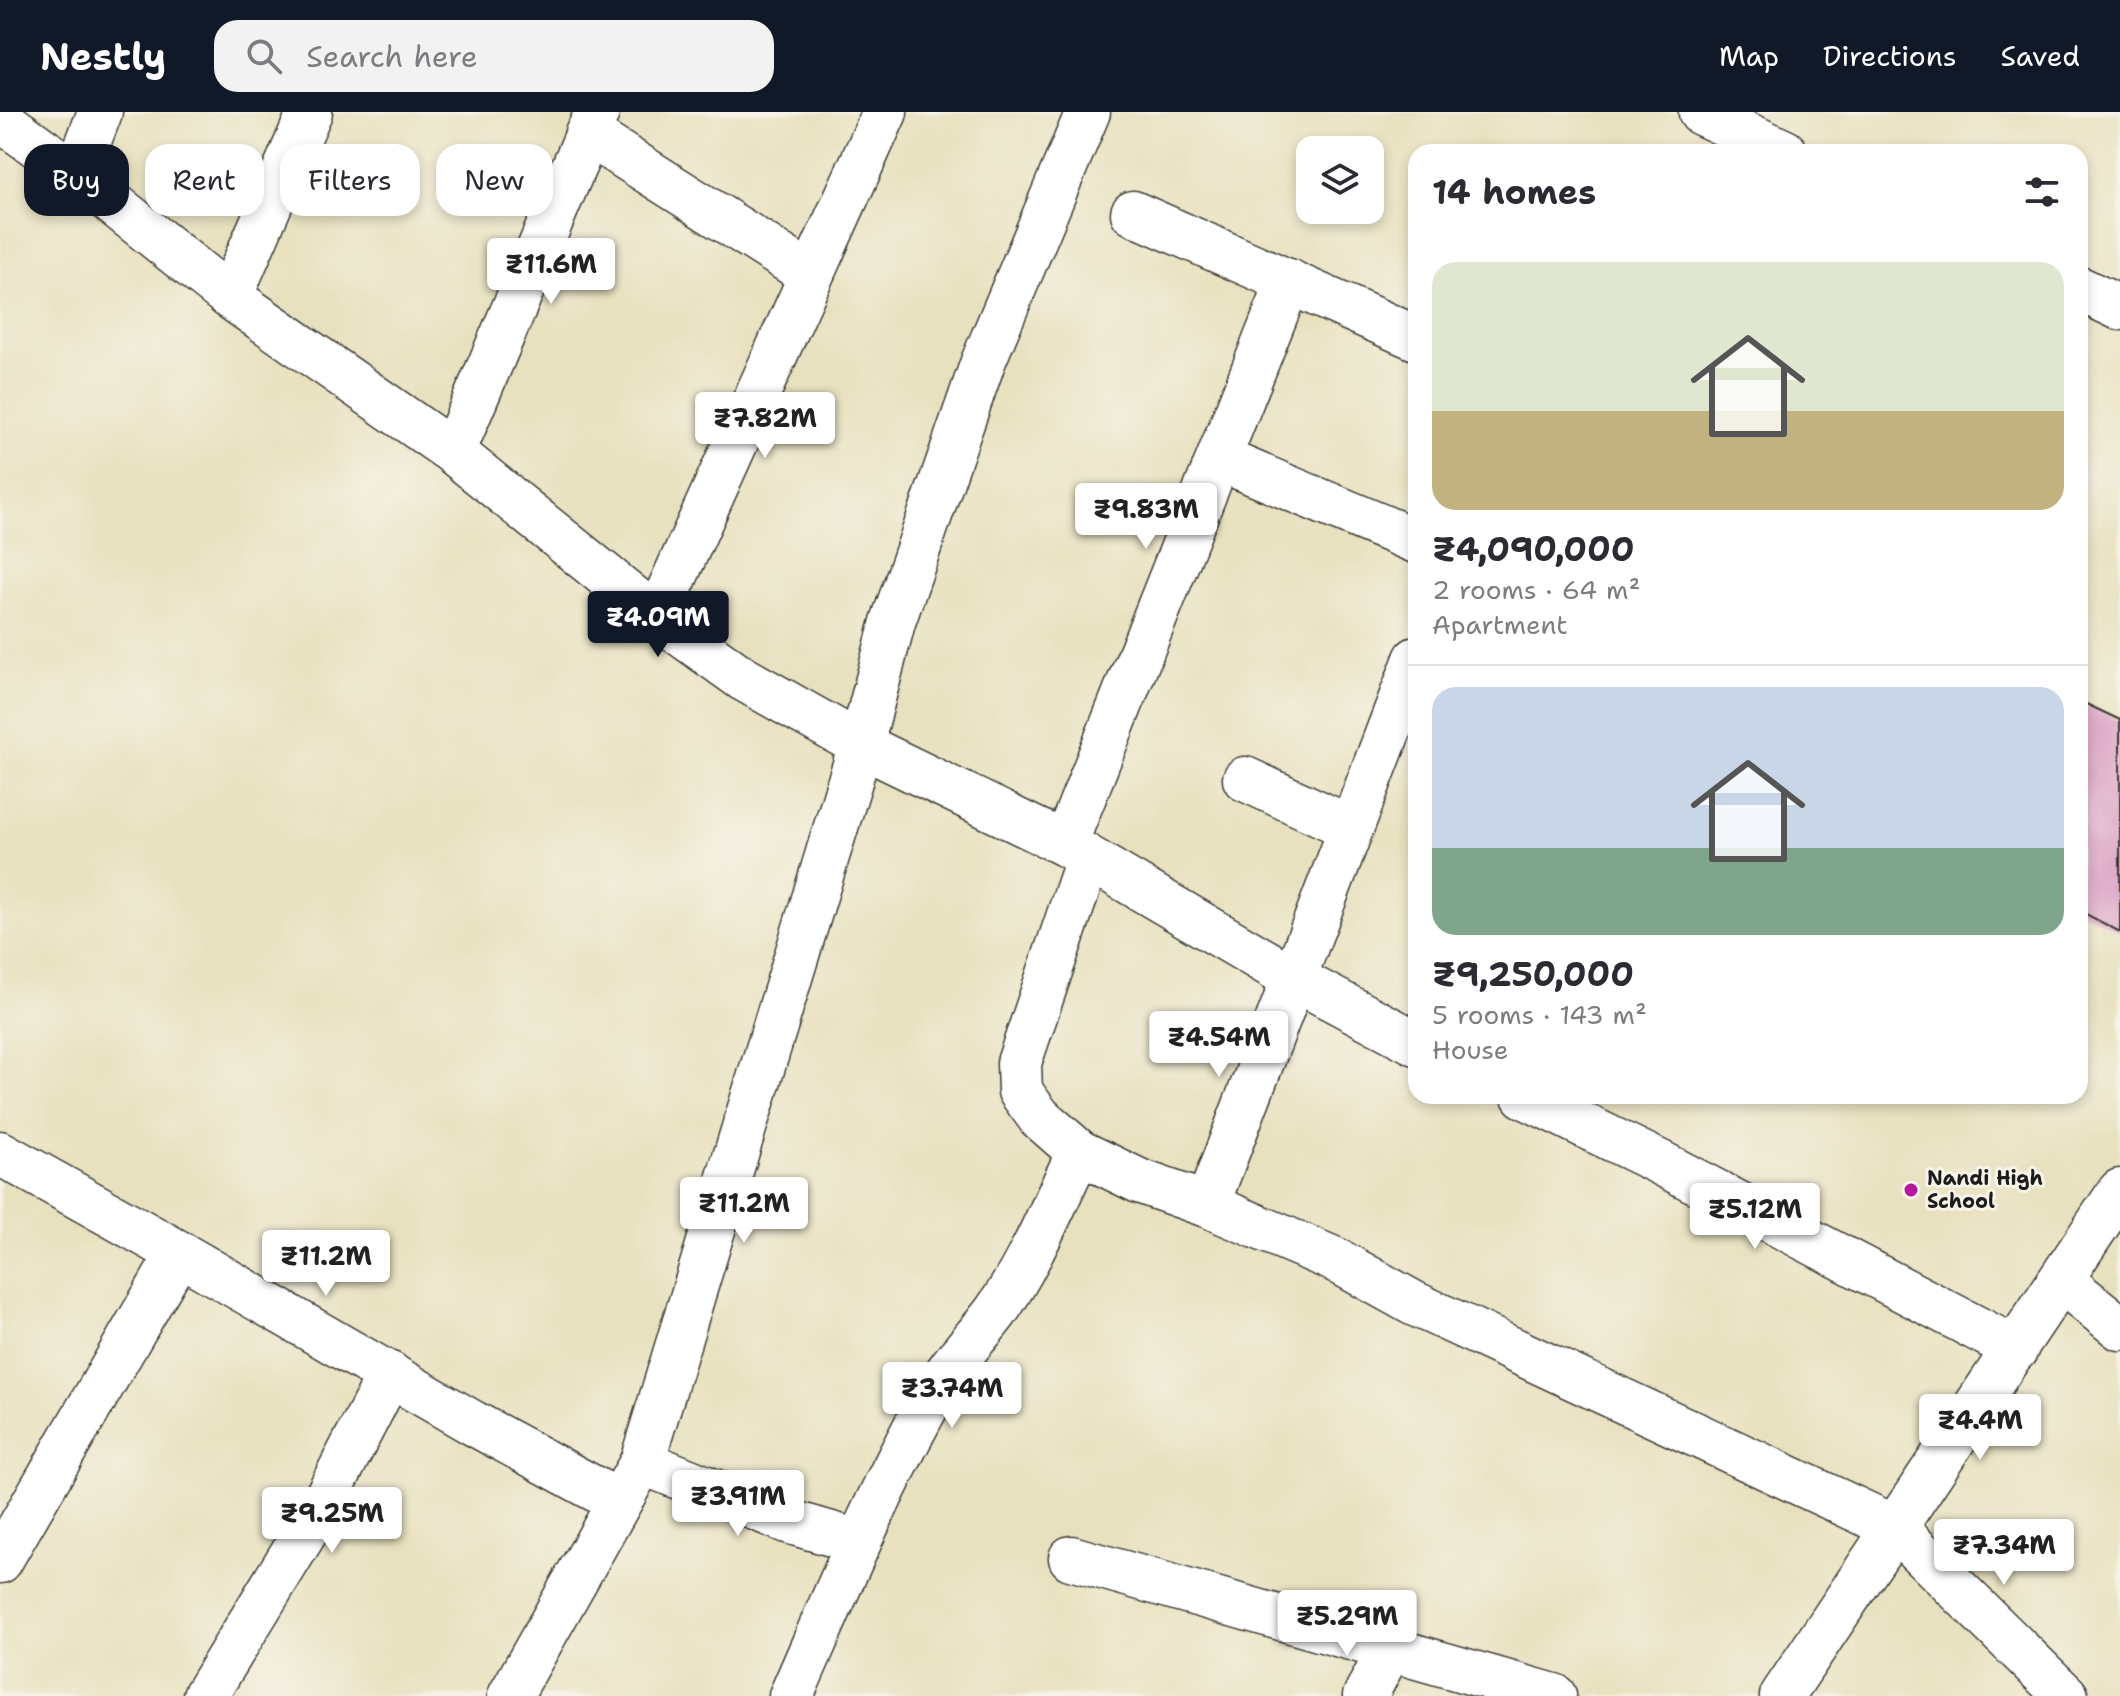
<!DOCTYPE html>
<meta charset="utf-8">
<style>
body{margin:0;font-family:"Shantell Sans",sans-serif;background:#f2f2f3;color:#2b2b33;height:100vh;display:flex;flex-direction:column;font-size:30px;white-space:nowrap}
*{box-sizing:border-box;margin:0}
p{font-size:26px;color:#7c7c81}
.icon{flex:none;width:44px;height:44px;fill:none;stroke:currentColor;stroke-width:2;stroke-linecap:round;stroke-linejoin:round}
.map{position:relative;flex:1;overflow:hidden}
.drawer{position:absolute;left:1408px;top:32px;width:680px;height:960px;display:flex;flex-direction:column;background:#fff;border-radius:24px;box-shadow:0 4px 12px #0003}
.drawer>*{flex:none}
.hud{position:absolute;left:24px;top:32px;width:760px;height:72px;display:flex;gap:16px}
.tools{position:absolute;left:1296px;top:24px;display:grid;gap:16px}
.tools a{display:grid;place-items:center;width:88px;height:88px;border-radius:16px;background:#fff;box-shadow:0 4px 12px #0003;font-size:40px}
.price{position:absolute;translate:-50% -68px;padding:0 18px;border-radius:8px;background:#fff;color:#222;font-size:26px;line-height:52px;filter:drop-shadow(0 2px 4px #0008)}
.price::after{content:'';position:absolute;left:50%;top:48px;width:24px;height:18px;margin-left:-12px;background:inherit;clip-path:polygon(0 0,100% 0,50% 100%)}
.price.current{background:#111827;color:#fff}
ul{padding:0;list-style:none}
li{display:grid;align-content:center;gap:16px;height:424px;padding:0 24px}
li+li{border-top:2px solid #e1e1e2}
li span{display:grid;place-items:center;height:248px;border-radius:24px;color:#555}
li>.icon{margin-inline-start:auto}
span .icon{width:144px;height:144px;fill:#fffc;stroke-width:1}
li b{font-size:34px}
h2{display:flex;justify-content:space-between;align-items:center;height:96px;padding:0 24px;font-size:34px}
.chip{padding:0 28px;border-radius:24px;background:#fff;box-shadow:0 4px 12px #0003;font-size:28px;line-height:72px}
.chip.current{background:#111827;color:#fff}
header{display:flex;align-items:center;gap:48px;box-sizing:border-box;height:112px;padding:0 40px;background:#111827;color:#fff}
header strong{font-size:38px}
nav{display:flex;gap:44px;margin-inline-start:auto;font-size:28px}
.search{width:560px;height:72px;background:#f2f2f3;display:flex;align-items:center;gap:20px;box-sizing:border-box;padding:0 28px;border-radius:24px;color:#7c7c81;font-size:30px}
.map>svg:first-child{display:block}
.building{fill:#d99bc2}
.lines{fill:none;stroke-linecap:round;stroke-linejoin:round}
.minor-casing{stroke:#3b3a34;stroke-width:47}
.minor{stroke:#fff;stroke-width:44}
.poi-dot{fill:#b5179e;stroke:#f7f3e8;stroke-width:3}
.labels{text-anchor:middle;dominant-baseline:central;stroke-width:6;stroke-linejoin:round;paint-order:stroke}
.poi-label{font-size:20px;font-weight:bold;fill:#1c1c1c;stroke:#f7f3e8;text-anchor:start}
</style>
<header>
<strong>Nestly</strong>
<div class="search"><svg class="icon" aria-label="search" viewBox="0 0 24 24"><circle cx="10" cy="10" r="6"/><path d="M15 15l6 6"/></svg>Search here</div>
<nav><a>Map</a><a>Directions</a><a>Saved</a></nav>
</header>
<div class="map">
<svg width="2120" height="1584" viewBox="0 0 2120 1584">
<rect width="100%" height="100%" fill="#f7f3e8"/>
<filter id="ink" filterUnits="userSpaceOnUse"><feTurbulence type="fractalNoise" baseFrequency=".0125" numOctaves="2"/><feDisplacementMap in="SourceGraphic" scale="16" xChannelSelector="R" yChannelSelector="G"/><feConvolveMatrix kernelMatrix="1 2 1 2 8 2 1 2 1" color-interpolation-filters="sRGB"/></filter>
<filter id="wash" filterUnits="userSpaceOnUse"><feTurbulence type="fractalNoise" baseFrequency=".006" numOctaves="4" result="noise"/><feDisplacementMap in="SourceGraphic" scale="32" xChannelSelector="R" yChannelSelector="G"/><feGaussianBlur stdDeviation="1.8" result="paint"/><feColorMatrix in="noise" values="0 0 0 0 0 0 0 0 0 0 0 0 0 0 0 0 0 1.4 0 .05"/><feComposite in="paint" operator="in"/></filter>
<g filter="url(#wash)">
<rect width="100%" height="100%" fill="#e8e1bf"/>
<g id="blocks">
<path class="building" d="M2080,589L2120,608V820L2080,799Z"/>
</g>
</g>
<g filter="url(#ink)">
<use href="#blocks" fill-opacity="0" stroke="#3b3a34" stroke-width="2"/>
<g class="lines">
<defs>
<g id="minor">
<path d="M1701,1L1785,40"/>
<path d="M0,7L76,62L230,185L453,340L657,505L742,566L861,633L1065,732L1293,866L1416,931"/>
<path d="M587,21L811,163"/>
<path d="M76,62L100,0"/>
<path d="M1133,101L1416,226"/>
<path d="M2080,177L2120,196"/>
<path d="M230,185L310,0"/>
<path d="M453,340L597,0"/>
<path d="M1220,347L1416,429"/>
<path d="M657,505L885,0"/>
<path d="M1245,667L1351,716"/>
<path d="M1065,732L1289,169"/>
<path d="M1088,747L1019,951L1020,979L1039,1005L1079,1040L1139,1069L1207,1093L1336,1148L1413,1191L1894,1415L2066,1584"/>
<path d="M1524,984L1661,1051L2016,1237"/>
<path d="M0,1041L179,1141L473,1311L619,1390"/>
<path d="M1207,1093L1416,547"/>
<path d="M2062,1169L2120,1216"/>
<path d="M642,1350L787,1409L859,1430"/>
<path d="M1071,1446L1554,1584"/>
<path d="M0,1449L179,1141"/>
<path d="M205,1584L326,1386L390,1262"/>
<path d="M510,1584L642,1350L861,633L893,510L983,250L1088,0"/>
<path d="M791,1584C835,1484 877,1383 930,1288C947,1255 973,1230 995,1201C1030,1152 1053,1094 1079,1040"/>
<path d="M1365,1584L1389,1539"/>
<path d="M1782,1584L2120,1079"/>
</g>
</defs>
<use href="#minor" class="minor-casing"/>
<use href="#minor" class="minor"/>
</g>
</g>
<circle class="poi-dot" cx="1911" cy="1078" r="8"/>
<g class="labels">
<g class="poi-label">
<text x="1927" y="1066">Nandi High<tspan x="1927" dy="23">School</tspan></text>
</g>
</g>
</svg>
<div class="tools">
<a><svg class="icon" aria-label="layers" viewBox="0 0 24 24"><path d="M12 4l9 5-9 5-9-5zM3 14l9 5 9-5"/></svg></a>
</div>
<b class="price" style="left:551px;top:194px">₹11.6M</b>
<b class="price" style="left:765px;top:348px">₹7.82M</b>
<b class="price" style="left:1146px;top:439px">₹9.83M</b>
<b class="price current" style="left:658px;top:547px">₹4.09M</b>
<b class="price" style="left:1219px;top:967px">₹4.54M</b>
<b class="price" style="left:744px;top:1133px">₹11.2M</b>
<b class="price" style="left:1755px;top:1139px">₹5.12M</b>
<b class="price" style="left:326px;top:1186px">₹11.2M</b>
<b class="price" style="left:952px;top:1318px">₹3.74M</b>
<b class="price" style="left:1980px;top:1350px">₹4.4M</b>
<b class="price" style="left:738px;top:1426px">₹3.91M</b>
<b class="price" style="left:332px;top:1443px">₹9.25M</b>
<b class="price" style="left:2004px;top:1475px">₹7.34M</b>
<b class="price" style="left:1347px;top:1546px">₹5.29M</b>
<div class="hud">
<a class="chip current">Buy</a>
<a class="chip">Rent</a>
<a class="chip">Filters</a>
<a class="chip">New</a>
</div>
<section class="drawer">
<h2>14 homes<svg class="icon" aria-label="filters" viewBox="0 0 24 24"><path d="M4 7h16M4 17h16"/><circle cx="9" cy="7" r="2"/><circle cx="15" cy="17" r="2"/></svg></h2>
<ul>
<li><span style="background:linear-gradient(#dfe7d0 60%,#c2b280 0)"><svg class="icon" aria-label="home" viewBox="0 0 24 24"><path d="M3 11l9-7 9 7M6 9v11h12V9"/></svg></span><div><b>₹4,090,000</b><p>2 rooms · 64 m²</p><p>Apartment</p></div></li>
<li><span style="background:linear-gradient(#c9d6e8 65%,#7fa58c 0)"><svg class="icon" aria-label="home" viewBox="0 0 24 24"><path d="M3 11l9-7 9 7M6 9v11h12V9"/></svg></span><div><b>₹9,250,000</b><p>5 rooms · 143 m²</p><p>House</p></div></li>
</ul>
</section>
</div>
